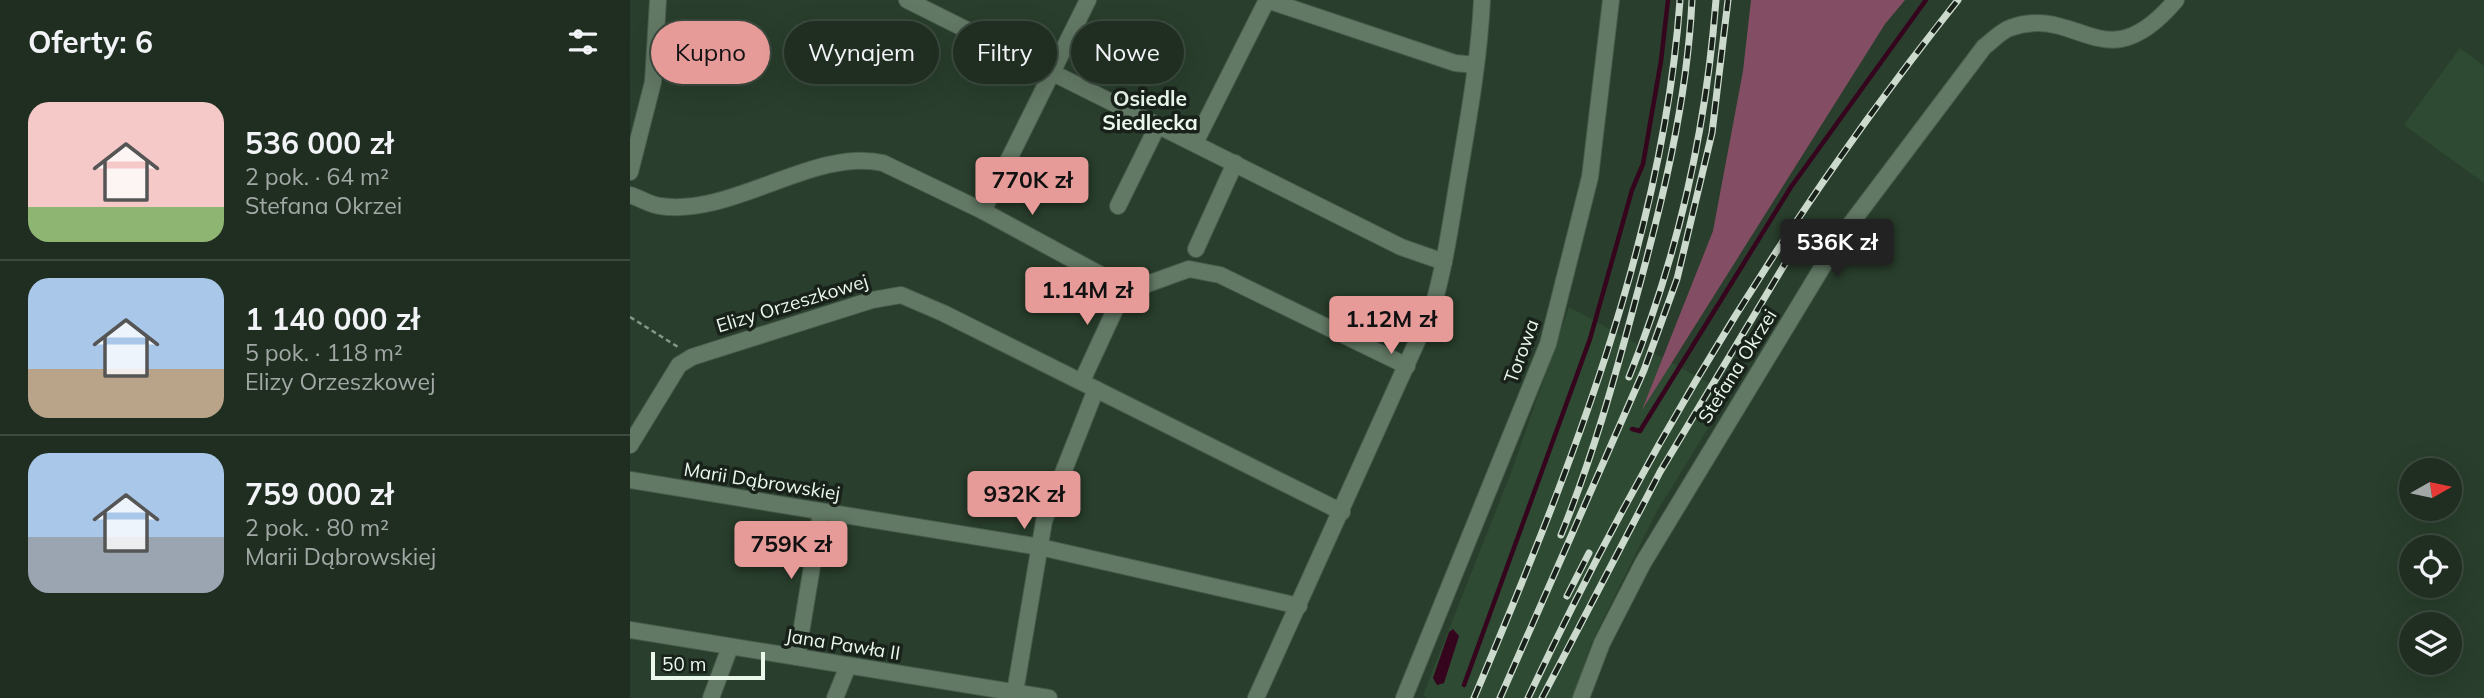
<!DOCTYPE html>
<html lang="pl">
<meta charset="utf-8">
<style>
body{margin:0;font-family:Mulish,sans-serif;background:#27362a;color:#f1f3f6;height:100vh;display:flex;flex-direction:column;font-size:26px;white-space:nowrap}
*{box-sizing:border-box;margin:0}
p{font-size:23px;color:#a1a8a5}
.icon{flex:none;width:38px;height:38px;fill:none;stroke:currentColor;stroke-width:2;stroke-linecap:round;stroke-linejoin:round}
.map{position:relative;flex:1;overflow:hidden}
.drawer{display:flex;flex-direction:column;background:#1f2e21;width:630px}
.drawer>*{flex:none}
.guide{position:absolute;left:21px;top:21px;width:665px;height:63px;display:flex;gap:14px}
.needle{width:46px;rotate:81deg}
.tools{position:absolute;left:1769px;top:458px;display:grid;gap:14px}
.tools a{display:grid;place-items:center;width:63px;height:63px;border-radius:50%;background:#1f2e21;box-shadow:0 7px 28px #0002,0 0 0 2px #3c4a3f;font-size:35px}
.scale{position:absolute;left:21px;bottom:18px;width:114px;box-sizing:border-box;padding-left:7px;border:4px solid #ebf8ec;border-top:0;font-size:19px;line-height:24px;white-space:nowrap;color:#ebf8ec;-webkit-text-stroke:5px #19221a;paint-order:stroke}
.price{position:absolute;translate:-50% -60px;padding:0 16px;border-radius:7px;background:#e69b98;color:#111;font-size:23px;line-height:46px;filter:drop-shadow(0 2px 4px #0008)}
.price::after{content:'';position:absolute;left:50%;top:42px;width:21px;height:16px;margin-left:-10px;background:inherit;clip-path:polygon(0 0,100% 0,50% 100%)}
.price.on{background:#222;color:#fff}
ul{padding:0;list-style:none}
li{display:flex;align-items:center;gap:21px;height:175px;padding:0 28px}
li+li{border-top:2px solid #3c4a3f}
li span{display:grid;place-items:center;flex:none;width:196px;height:140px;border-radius:21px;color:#555}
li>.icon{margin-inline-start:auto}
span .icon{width:84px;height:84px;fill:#fffc;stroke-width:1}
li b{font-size:30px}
h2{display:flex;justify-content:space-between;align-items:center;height:84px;padding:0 28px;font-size:30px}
.pill{padding:0 24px;border-radius:32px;background:#1f2e21;box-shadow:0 7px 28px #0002,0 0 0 2px #3c4a3f;font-size:24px;line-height:63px}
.pill.on{background:#e69b98;color:#111}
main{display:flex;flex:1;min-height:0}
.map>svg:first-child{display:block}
.built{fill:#2e4a32}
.green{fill:#834e63}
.water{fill:#35041d}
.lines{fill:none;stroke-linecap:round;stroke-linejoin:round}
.stream{stroke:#35041d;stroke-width:4.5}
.minor-casing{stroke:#495c4c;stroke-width:18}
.path{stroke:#869788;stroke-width:2.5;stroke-dasharray:5 3.5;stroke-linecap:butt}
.minor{stroke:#627965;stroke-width:16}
.rail-casing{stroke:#cbdacd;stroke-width:7}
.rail{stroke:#19221a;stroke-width:4.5;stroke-dasharray:13;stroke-linecap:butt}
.labels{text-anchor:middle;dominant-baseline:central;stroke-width:7;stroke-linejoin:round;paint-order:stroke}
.street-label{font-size:19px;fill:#ebf8ec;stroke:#19221a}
.neighbourhood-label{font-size:21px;font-weight:bold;fill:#ebf8ec;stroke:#19221a}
</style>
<main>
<section class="drawer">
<h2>Oferty: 6<svg class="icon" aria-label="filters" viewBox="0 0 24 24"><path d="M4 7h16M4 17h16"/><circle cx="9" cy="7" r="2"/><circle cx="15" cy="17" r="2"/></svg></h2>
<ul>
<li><span style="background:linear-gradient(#f6c9c9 75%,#8fb573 0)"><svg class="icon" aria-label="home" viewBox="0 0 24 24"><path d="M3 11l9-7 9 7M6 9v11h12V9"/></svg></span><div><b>536 000 zł</b><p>2 pok. · 64 m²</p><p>Stefana Okrzei</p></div></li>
<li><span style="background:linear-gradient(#a9c7e8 65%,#b9a48a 0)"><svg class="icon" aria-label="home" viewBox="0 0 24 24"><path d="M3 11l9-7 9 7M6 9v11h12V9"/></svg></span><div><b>1 140 000 zł</b><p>5 pok. · 118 m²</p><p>Elizy Orzeszkowej</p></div></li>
<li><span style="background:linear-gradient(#a9c7e8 60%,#9aa5b1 0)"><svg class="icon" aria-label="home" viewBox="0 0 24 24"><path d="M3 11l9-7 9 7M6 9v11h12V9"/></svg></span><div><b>759 000 zł</b><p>2 pok. · 80 m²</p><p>Marii Dąbrowskiej</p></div></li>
</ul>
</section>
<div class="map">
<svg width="1854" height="698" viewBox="0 0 1854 698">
<rect width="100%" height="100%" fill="#293e2c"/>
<g class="built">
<path d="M1830,48L1854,66V183L1774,125Z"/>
<path d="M939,307L1099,394L1026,513L961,644L943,698H798L793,695L882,470Z"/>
</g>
<path class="green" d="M1121,0H1275L1255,24L1012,410L1083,231L1113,71Z"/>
<path class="water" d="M823,629L829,636L814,683L807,685L803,678L819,632Z"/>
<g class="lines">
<g class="stream">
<path d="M1002,429L1010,431L1013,426L1161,187L1296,0"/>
<path d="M834,685L960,339L1002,190L1013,164L1031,61L1038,0"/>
</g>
<defs>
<g id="minor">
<path d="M277,0L771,247L814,262"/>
<path d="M565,143L637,0L825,63L846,65"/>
<path d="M0,172L23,82L28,0"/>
<path d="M0,195C10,198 20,205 30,206C102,217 185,147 253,163L353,211L495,288L512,286L559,269L590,275L777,366"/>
<path d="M488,206L528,125"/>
<path d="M353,211L458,0"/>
<path d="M566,249L605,163"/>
<path d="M452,381L495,288"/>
<path d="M0,445L49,365L62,357L242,300L271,295L313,313L712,512"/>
<path d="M0,480L410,547L669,606"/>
<path d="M0,630L419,698"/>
<path d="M167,657L191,512"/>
<path d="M385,692L414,521L466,389"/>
<path d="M81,698L100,647"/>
<path d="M205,698L218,666"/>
<path d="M626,698L803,306C815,265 821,222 828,180C838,121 849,61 852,0"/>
<path d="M774,698L918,344L960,177L981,0"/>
<path d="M951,698L972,643L1013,563L1210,238L1354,47C1362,41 1371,31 1380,28C1449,3 1474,85 1546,0"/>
</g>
</defs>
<use href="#minor" class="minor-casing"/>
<path class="path" d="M0,317L48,347"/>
<use href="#minor" class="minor"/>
<defs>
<g id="rail">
<path d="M999,377C1048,256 1076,130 1086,0"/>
<path d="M931,535C962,459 984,381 1005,302C1032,203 1057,103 1062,0"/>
<path d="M937,596L959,553"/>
<path d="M844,698C937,477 1033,241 1050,0"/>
<path d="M870,698L1014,370L1047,279L1082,133L1098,0"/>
<path d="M898,698C1014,452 1158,213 1328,0"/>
<path d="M912,698L1030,472L1162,252"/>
</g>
</defs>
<use href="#rail" class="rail-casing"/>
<use href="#rail" class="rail"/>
</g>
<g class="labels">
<g class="street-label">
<text transform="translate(162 303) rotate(-17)">Elizy Orzeszkowej</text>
<text transform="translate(891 351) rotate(-70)">Torowa</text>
<text transform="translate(1107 366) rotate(-58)">Stefana Okrzei</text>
<text transform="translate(132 481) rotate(9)">Marii Dąbrowskiej</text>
<text transform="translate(213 644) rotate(9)">Jana Pawła II</text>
</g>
<g class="neighbourhood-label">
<text x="520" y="98">Osiedle<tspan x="520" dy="24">Siedlecka</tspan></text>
</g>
</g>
</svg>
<div class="tools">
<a><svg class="needle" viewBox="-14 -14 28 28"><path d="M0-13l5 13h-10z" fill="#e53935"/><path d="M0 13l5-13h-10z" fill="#a1a8a5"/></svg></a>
<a><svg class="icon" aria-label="locate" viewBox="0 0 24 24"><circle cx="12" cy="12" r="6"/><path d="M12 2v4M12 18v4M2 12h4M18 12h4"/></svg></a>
<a><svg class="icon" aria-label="layers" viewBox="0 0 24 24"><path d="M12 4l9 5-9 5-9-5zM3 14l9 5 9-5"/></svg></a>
</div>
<div class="scale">50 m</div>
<b class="price" style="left:402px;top:217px">770K zł</b>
<b class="price on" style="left:1207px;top:279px">536K zł</b>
<b class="price" style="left:457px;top:327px">1.14M zł</b>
<b class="price" style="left:761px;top:356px">1.12M zł</b>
<b class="price" style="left:394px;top:531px">932K zł</b>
<b class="price" style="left:161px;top:581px">759K zł</b>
<div class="guide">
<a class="pill on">Kupno</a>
<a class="pill">Wynajem</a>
<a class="pill">Filtry</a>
<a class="pill">Nowe</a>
</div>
</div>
</main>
